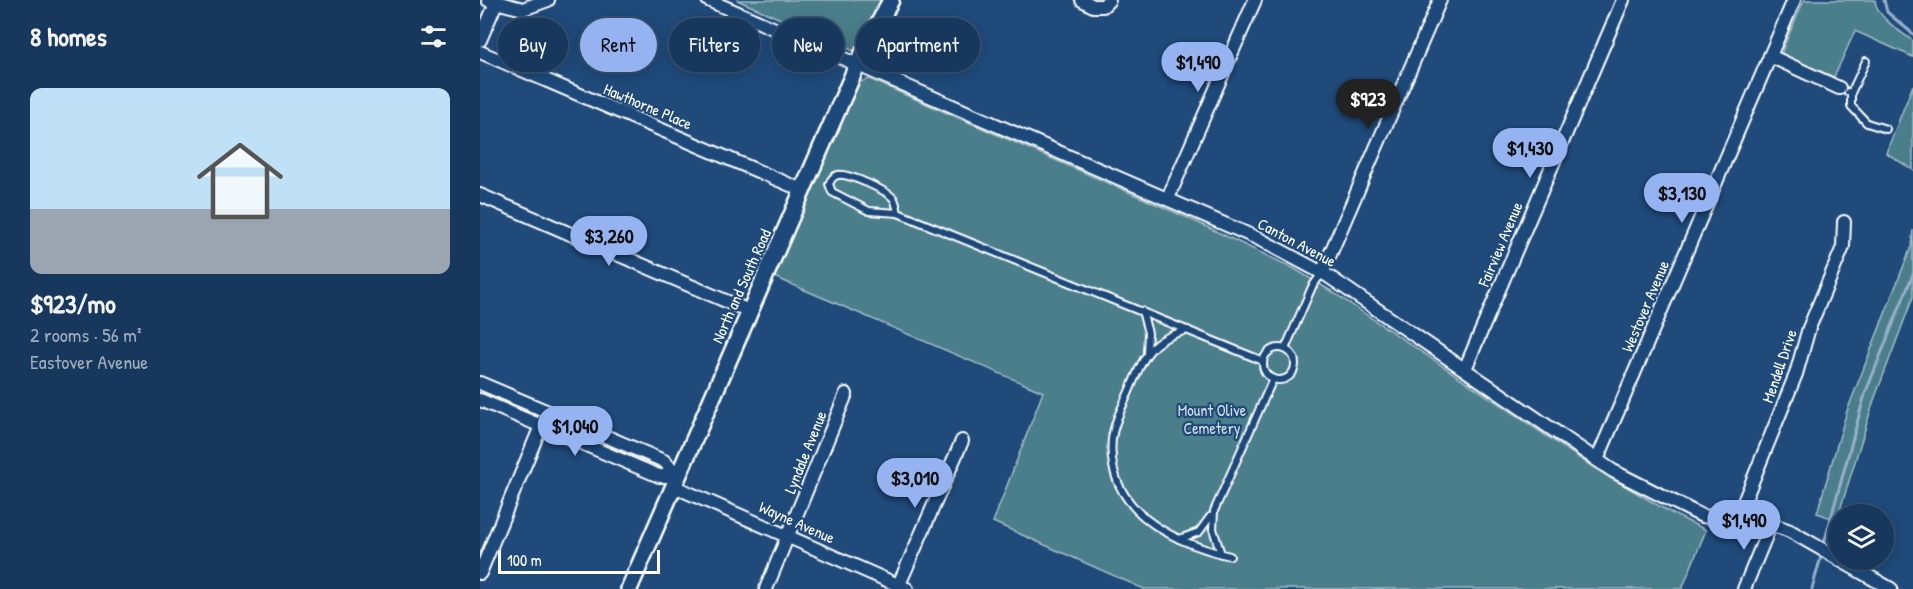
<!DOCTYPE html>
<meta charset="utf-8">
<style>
body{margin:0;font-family:"Patrick Hand",sans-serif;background:#244365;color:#f1f3f6;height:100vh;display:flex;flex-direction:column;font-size:22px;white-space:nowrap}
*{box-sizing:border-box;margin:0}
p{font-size:20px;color:#9eacbb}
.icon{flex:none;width:33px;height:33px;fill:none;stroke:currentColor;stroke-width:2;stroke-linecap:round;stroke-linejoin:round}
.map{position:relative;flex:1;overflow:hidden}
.side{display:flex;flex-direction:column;background:#17385c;width:480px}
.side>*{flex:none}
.top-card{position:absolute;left:18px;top:18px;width:570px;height:54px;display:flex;gap:12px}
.fabs{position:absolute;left:1348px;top:504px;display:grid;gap:12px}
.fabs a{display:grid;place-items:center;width:66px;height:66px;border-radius:50%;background:#17385c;box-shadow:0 3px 15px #0003,0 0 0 2px #365272;font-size:30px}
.scale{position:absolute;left:18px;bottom:15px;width:162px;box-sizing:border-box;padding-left:6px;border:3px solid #fff;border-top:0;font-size:16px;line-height:21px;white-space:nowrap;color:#fff;-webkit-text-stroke:4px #1f4a7a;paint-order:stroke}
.price{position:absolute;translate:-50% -51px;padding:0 14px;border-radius:21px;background:#95b2f1;color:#111;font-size:20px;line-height:39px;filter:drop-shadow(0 2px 3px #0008)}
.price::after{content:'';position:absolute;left:50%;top:36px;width:18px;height:14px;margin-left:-9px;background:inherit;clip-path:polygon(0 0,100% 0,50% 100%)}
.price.active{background:#222;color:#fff}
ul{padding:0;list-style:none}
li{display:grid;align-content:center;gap:12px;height:318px;padding:0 30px}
li span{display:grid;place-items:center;height:186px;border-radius:12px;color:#555}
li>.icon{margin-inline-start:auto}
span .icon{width:108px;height:108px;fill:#fffc;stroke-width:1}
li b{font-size:26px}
h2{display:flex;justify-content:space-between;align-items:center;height:72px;padding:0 30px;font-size:26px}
.pill{padding:0 21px;border-radius:27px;background:#17385c;box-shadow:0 3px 15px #0003,0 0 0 2px #365272;font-size:21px;line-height:54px}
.pill.active{background:#95b2f1;color:#111}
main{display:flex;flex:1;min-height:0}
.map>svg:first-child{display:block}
.green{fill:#4b7e8b;stroke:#a5bec5;stroke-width:1.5}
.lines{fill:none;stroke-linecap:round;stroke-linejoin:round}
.stream{stroke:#97b0ca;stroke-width:3}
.service-casing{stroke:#fff;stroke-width:10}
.minor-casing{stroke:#fff;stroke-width:16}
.tertiary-casing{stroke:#fff;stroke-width:20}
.service{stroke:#1f4a7a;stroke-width:6}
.minor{stroke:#1f4a7a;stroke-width:12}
.tertiary{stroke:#1f4a7a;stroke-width:15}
.labels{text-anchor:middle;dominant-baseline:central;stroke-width:4.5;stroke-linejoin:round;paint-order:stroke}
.street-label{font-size:16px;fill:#fff;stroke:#1f4a7a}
.park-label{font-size:16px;fill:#d2dfe2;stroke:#1f4a7a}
</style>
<main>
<section class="side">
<h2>8 homes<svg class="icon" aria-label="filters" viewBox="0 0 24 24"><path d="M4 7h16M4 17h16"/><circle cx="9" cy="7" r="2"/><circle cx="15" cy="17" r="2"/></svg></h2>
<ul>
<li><span style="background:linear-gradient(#bfe0f5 65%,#9aa5b1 0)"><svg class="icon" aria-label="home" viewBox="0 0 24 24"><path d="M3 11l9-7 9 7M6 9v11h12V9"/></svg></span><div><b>$923/mo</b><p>2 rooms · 56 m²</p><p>Eastover Avenue</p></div></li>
</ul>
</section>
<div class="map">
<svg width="1433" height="589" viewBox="0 0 1433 589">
<rect width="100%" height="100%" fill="#1f4a7a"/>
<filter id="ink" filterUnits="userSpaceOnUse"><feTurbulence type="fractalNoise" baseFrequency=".0167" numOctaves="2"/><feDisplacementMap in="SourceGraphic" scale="12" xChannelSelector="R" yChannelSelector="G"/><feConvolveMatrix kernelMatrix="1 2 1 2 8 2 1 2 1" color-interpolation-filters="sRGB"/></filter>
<g filter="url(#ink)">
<g class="green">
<path d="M257,0H403L376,52Z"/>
<path d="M1324,0H1395C1396,17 1421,32 1433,41V57L1375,31L1354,77L1305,56L1302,53L1303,48Z"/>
<path d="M389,79L708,218L813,268L851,291L1114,468L1193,514L1226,530L1202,589H664L513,522L563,392L292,276L377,83Z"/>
<path d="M1433,85V170L1406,153Z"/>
<path d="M1433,230V297L1394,400L1357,520L1337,513L1367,411L1431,247Z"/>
</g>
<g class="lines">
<g class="stream">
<path d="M1404,0L1407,12L1433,34"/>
<path d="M1343,547L1385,394L1433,274"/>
<path d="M1332,589L1342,553"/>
</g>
<defs>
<g id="service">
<path d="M1368,92L1371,93L1386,61"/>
<path d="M1371,93V106L1387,123L1406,129"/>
<path d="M418,213C417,208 416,203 414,199C408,191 368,173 358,175C353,176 351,179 349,184L352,192L389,211L418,213L783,361"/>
<path d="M662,311L668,333L667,352"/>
<path d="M708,330C671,339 665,354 651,387C644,404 634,421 632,439C625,510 691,542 750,556"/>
<circle cx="799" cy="364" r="16"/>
<path d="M805,349L832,287L842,273"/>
<path d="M699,539L719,532L730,517"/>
<path d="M741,554L733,529L734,511L793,379"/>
</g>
<g id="minor">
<path d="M8,0L43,9L68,0"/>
<path d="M228,0L779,239L848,276L1133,471L1222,516L1291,524L1310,531L1359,559"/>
<path d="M602,0L613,6H623L629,0"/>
<path d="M0,40L16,3"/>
<path d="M0,52L322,190"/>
<path d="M1290,56L1359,88"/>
<path d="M0,195L269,311"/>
<path d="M688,198L775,0"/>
<path d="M842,273L960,0"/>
<path d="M985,369L1143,0"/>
<path d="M0,383L184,461L198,476"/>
<path d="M0,400L179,476H198"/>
<path d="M1117,460L1314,0"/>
<path d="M193,486L427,589"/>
<path d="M1257,519L1316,374L1329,328L1363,247L1364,222"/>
<path d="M1360,560L1411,589"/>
<path d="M0,573L63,421"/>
<path d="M286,589L366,394"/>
<path d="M417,589L482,441"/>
<path d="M1264,589L1291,524"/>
</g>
<path id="tertiary" d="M149,589L378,63L411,0"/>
</defs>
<use href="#service" class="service-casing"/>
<use href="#minor" class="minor-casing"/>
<use href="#tertiary" class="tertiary-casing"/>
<use href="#service" class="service"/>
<use href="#minor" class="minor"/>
<use href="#tertiary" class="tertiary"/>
</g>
</g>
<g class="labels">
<g class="street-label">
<text transform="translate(168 106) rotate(23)">Hawthorne Place</text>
<text transform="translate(817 242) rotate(28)">Canton Avenue</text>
<text transform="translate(1020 244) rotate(-67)">Fairview Avenue</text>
<text transform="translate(261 286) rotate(-66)">North and South Road</text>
<text transform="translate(1165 306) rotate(-67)">Westover Avenue</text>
<text transform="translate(1299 366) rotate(-71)">Mendell Drive</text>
<text transform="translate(325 452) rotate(-68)">Lyndale Avenue</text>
<text transform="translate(317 522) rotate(24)">Wayne Avenue</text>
</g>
<g class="park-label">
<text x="732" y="410">Mount Olive<tspan x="732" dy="18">Cemetery</tspan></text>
</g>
</g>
</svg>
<div class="fabs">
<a><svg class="icon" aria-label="layers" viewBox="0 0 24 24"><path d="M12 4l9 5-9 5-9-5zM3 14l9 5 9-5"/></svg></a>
</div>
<div class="scale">100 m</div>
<b class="price" style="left:718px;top:93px">$1,490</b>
<b class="price active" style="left:888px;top:130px">$923</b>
<b class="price" style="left:1050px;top:179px">$1,430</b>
<b class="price" style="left:1202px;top:224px">$3,130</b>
<b class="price" style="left:129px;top:267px">$3,260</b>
<b class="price" style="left:95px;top:457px">$1,040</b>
<b class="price" style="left:435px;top:509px">$3,010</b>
<b class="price" style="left:1264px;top:551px">$1,490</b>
<div class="top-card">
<a class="pill">Buy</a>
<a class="pill active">Rent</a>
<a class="pill">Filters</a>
<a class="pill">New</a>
<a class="pill">Apartment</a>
</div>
</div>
</main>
